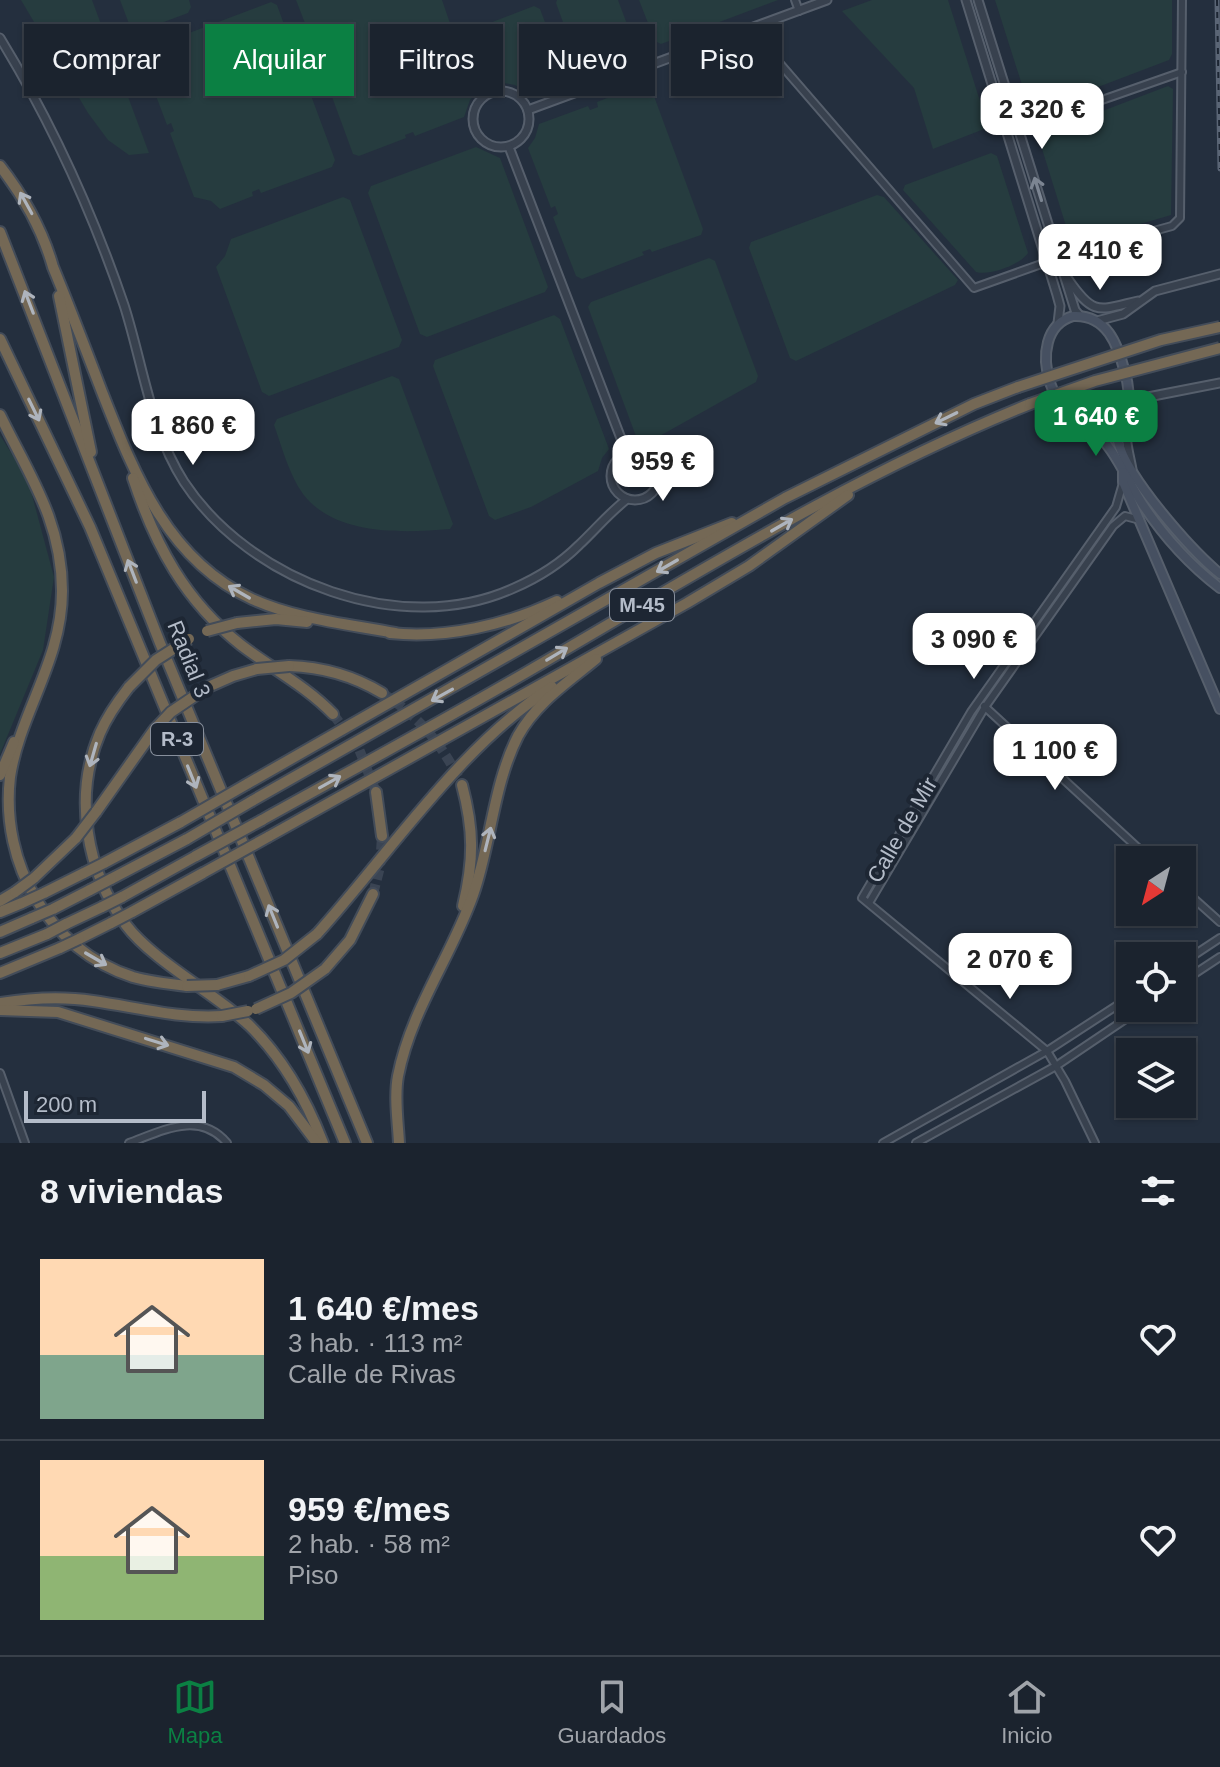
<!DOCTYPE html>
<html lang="es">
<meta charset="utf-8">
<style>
body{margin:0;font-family:Arial,sans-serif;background:#242b36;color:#f1f3f6;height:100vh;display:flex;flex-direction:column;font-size:30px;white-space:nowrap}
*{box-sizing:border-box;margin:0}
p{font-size:26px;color:#a0a4aa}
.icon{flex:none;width:44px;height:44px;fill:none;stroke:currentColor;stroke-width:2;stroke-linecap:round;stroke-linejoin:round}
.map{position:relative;height:1143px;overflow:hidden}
.drawer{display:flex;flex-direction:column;background:#1b232e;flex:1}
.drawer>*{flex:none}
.banner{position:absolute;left:24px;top:24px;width:800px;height:72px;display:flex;gap:16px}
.needle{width:52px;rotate:216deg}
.tools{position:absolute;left:1116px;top:846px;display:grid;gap:16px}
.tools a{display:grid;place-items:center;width:80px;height:80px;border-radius:0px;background:#1b232e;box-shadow:0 2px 6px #0004,0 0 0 2px #39404a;font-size:40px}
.scale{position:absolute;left:24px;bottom:20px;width:182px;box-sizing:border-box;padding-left:8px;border:4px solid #b4bcc9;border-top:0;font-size:22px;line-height:28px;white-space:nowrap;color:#b4bcc9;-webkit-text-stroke:6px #1d2633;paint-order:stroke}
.price{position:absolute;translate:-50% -68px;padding:0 18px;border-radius:16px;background:#fff;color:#222;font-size:26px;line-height:52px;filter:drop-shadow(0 2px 4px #0008)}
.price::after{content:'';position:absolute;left:50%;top:48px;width:24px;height:18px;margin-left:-12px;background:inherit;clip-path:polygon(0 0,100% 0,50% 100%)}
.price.selected{background:#0b8043;color:#fff}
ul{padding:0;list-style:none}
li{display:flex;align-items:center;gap:24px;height:200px;padding:0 40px}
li+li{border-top:2px solid #39404a}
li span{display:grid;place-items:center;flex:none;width:224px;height:160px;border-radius:0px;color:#555}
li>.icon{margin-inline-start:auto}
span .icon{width:96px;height:96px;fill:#fffc;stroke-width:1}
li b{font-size:34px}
h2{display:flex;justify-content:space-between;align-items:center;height:96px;padding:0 40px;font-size:34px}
.tag{padding:0 28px;border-radius:0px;background:#1b232e;box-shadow:0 2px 6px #0004,0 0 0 2px #39404a;font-size:28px;line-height:72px}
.tag.selected{background:#0b8043;color:#fff}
.tabs{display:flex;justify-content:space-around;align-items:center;height:112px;border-top:2px solid #39404a;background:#1b232e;font-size:22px;color:#a0a4aa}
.tabs a{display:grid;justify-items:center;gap:4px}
.tabs .selected{color:#0b8043}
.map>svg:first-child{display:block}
.green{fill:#263c3f}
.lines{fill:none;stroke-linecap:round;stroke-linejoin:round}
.motorway-tunnel{stroke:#3a4453;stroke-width:10;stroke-dasharray:10 5;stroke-linecap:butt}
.minor-casing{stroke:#565f6c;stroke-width:10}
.tertiary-casing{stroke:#565f6c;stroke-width:11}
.secondary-casing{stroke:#565f6c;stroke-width:12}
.motorway-casing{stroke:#434c59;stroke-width:14}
.minor{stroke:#38414e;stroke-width:6}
.tertiary{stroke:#38414e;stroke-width:7}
.secondary{stroke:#465061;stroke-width:8}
.motorway{stroke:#746855;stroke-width:10}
.rail-casing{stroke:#5a6575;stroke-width:5}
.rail{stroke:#1d2633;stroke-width:2;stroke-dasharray:6;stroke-linecap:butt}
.motorway-bridge-casing{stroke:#434c59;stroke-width:14;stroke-linecap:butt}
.motorway-bridge{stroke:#746855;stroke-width:10}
.oneway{stroke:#7c8592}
.oneway2{stroke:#aeb4bd}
.labels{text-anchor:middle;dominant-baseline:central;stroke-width:8;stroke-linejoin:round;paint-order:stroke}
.shield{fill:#1d2633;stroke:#878f9c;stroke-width:2}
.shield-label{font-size:20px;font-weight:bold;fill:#b4bcc9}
.street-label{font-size:22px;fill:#b4bcc9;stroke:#1d2633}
</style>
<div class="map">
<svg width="1220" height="1143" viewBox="0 0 1220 1143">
<rect width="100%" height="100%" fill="#242f3e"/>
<g class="green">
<path d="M21,0H92L149,153L129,155L108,140L88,113Z"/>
<path d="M120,0H189L191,7L188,13L137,32L131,29Z"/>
<path d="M296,0H442L452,29L448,31L451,39L455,37L476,93L470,100L464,117L415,136L413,132L405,135L406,138L359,156L353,154L324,75L329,73L326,66L322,67Z"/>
<path d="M557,0H618L636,48L633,54L586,72L580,69L556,3Z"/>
<path d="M639,0H778L661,44L655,41Z"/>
<path d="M872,0H948L987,123L984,129L933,149L914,88L842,11Z"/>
<path d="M995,0H1172V54L1169,60L1035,111L1029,107Z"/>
<path d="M271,2L277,5L302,74L299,77L301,84L306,82L335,160L332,167L261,193L259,189L252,192L253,196L220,209L211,201L194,197L170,133L174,131L171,123L167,125L141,56L144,50Z"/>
<path d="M534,6L540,9L565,75L562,81L528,93L515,85L504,83L484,30L487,24Z"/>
<path d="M644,84L651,88L703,229L701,235L652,252L650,249L642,252L644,255L582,279L576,276L553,217L558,214L555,206L551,208L528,148L535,138L539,124L588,106L590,110L598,107L597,102Z"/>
<path d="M1168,86L1173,89L1171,215L1076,243L1070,239L1039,139L1042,134Z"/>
<path d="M476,147L500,158L548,287L545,292L427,337L420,334L368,193L371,186Z"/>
<path d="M991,153L997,156L1028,253C1020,265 989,276 976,272L903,190L905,185Z"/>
<path d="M877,195L884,197L958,280L955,285L796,361L790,358L749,248L751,242Z"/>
<path d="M343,197L350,200L402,340L399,347L269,396L262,392L216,267L225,256L231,239Z"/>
<path d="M709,258L715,261L758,376L756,382L649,442L637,439L588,307L591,302Z"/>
<path d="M554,315L560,319L609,449L602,458L598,471L531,507L495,520L489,516L433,366L435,360Z"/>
<path d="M392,376L399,379L453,524L450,529C403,533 335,536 303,494C289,475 282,447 274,425L277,419Z"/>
<path d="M0,435L28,480L54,577L43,650L0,754Z"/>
</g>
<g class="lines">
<g class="motorway-tunnel">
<path d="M382,693C419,716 443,745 462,785"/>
<path d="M333,714L359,749L376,792"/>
<path d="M373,894L380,867L382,836"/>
</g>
<defs>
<g id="minor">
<path d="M795,0L799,11"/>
<path d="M750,29L974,288L1047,262"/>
<path d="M1019,129L1182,72"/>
<path d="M1059,257L1172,226L1180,218L1182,0"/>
<path d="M984,706L1151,860"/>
<path d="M1182,888L1220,922"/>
<path d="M869,903L985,707L1113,526L1125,516L1140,520"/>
<path d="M1182,963L1220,938"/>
<path d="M1182,982L1220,957"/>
<path d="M0,1073L25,1143"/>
<path d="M129,1143C162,1131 199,1110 227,1143"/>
<path d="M883,1143L1047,1051L1130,997"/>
<path d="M916,1143L1056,1066L1142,1008"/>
<path d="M1095,1143L1065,1081L1047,1051L862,898L971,712L1116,507L1123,483"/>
</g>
<g id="tertiary">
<path d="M966,0L1057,295L1060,306L1058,323"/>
<path d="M978,0L1075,310L1080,316"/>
<path d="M0,38C52,123 92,211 124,305C143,364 150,429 184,482C250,582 402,639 514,588C537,578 561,563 579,545C596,529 609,513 627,499"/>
<circle cx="501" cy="119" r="28"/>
<path d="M528,110L827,0"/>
<path d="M509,147L627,454"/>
<path d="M1068,279C1094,317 1099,310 1138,301"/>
<path d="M1097,321L1123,314L1155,291L1220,274"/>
<path d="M1125,407L1148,397L1220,383"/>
<circle cx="635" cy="476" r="24"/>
<path d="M1132,469C1126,438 1118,421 1149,400"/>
</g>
<g id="secondary">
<path d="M1073,316C1107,314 1118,345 1125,373C1128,383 1130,393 1127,403C1123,413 1116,421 1107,425C1056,443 1018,332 1073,316Z"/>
<path d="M1120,416C1118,425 1116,433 1118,441C1127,478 1191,550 1220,574"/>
<path d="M1089,427C1114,445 1126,479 1143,505C1163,535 1191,566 1220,588"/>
<path d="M1123,472V482L1220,709"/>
</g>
<g id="motorway">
<path d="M0,166C24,197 42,228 53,267C70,308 86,350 102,392C134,473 167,560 252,599C296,619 348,624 395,633"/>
<path d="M0,232L160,643L367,1143"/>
<path d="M59,296L91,452"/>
<path d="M0,339L90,527L345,1143"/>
<path d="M0,415C29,475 62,521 62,591C62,661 20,712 10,777C0,864 49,950 133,977C151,982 169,984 187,986"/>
<path d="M133,478C155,545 185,601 241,645C271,668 306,686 333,714"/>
<path d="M237,623L276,619L307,622"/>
<path d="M390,633C446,639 506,625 557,601"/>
<path d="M289,666C323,667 352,675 382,693"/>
<path d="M129,687C118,701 107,717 100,733C73,796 86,871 126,925C152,960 214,993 249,1025C283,1058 306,1099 323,1143"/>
<path d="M208,687L233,676L257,669"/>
<path d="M0,775L14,742"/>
<path d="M247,784L599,583L656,553L732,523"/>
<path d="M462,785C474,830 474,860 463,906"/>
<path d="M376,792L382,836"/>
<path d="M252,801L785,498L974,404L1018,387"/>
<path d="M96,812L154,730"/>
<path d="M262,820C350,771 439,723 527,672C691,577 853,475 1030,404"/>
<path d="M268,837L687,603L749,566L848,495"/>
<path d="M104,863L181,822"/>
<path d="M34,878L76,838"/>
<path d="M111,879L187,839"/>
<path d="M44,893L84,873"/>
<path d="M122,897L196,856"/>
<path d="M0,901L15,892"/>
<path d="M53,909L90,890"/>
<path d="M0,912L22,903"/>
<path d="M132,912L203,873"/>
<path d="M66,924L102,907"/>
<path d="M0,932L32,918"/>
<path d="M317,934C390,853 460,746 552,687"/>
<path d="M79,939L111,923"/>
<path d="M0,953L47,934"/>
<path d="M325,969L350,940L373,894"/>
<path d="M0,973L60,948"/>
<path d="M217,985L249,976"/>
<path d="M0,1003C31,998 61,996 93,1001C136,1007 179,1019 222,1016"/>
<path d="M0,1010L58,1012L234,1067L264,1085L289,1106L317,1143"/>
<path d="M399,1143C398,1122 394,1097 398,1076C411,1010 451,957 473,895C491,844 493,785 518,736C536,703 567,683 596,659"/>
</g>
</defs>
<use href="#minor" class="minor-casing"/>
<use href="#tertiary" class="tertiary-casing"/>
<use href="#secondary" class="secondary-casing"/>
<use href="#motorway" class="motorway-casing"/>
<use href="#minor" class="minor"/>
<use href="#tertiary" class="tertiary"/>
<use href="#secondary" class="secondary"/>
<use href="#motorway" class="motorway"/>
<defs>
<path id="rail" d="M1217,0L1220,169"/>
</defs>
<use href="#rail" class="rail-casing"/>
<use href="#rail" class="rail"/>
<defs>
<g id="motorway-bridge">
<path d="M1018,387L1161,340L1220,327"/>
<path d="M1030,404L1095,381L1220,348"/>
<path d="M207,631L237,623"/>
<path d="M257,669L289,666"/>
<path d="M129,687L156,660L189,639"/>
<path d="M154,730L171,712L208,687"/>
<path d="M181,822L247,784"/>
<path d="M76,838L96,812"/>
<path d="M187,839L252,801"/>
<path d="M196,856L262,820"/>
<path d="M84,873L104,863"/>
<path d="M203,873L268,837"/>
<path d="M90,890L111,879"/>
<path d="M15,892L34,878"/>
<path d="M22,903L44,893"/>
<path d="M102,907L122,897"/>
<path d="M32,918L53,909"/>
<path d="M111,923L132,912"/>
<path d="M47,934L66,924"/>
<path d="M60,948L79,939"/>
<path d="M249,976L284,960L317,934"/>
<path d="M187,986L217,985"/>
<path d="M256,1009L291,993L325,969"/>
<path d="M222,1016L248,1011"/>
</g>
</defs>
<use href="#motorway-bridge" class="motorway-bridge-casing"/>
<use href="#motorway-bridge" class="motorway-bridge"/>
</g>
<defs><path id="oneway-shaft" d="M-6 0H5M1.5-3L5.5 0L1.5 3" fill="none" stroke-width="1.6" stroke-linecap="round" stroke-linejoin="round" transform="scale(2)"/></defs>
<use class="oneway" href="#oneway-shaft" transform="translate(1038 189) rotate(-107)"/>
<g class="oneway2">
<use href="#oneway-shaft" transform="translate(26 203) rotate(-119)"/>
<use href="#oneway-shaft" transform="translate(29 302) rotate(-111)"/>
<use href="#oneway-shaft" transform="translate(34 410) rotate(64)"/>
<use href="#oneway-shaft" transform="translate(946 418) rotate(154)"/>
<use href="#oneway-shaft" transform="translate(782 525) rotate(-30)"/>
<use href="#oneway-shaft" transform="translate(667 566) rotate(150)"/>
<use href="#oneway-shaft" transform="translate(132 571) rotate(-111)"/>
<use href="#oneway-shaft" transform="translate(239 592) rotate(-150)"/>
<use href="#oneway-shaft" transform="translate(557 654) rotate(-31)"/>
<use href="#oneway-shaft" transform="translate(442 695) rotate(151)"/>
<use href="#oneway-shaft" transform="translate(93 755) rotate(106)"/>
<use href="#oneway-shaft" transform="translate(192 777) rotate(68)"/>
<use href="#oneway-shaft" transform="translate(330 782) rotate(-29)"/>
<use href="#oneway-shaft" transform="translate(488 839) rotate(-76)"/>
<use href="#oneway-shaft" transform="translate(273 916) rotate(-112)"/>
<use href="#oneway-shaft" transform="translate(96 959) rotate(30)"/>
<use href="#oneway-shaft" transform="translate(157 1042) rotate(17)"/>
<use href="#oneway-shaft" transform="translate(304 1042) rotate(68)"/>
</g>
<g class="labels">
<g class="shield">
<rect x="610" y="589" width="64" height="32" rx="6"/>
<rect x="151" y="723" width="52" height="32" rx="6"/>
</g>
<g class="shield-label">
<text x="642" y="605">M-45</text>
<text x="177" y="739">R-3</text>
</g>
<g class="street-label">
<text transform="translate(189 659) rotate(68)">Radial 3</text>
<text transform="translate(902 830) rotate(-60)">Calle de Mir</text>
</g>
</g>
</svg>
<div class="tools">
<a><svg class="needle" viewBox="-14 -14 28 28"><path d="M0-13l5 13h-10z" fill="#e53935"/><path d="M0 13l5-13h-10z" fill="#a0a4aa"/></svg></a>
<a><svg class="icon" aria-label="locate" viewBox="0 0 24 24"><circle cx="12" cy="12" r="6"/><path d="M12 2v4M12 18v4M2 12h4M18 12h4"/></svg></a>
<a><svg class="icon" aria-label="layers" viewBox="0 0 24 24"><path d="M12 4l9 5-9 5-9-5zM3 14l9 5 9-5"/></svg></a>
</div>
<div class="scale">200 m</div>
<b class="price" style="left:1042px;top:151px">2 320 €</b>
<b class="price" style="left:1100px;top:292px">2 410 €</b>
<b class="price selected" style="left:1096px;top:458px">1 640 €</b>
<b class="price" style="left:193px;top:467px">1 860 €</b>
<b class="price" style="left:663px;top:503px">959 €</b>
<b class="price" style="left:974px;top:681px">3 090 €</b>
<b class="price" style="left:1055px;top:792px">1 100 €</b>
<b class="price" style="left:1010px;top:1001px">2 070 €</b>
<div class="banner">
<a class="tag">Comprar</a>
<a class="tag selected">Alquilar</a>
<a class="tag">Filtros</a>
<a class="tag">Nuevo</a>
<a class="tag">Piso</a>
</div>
</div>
<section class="drawer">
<h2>8 viviendas<svg class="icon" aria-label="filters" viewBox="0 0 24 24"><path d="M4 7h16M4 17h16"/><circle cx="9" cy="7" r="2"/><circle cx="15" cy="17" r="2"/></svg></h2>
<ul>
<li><span style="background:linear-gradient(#ffd9b3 60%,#7fa58c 0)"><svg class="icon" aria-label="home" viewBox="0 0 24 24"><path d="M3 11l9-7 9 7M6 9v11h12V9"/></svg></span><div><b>1 640 €/mes</b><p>3 hab. · 113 m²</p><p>Calle de Rivas</p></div><svg class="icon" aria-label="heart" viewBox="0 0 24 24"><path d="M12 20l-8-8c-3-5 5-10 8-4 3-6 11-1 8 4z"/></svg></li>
<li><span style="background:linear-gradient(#ffd9b3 60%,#8fb573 0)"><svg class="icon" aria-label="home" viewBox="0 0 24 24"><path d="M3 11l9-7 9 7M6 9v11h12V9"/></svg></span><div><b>959 €/mes</b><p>2 hab. · 58 m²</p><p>Piso</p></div><svg class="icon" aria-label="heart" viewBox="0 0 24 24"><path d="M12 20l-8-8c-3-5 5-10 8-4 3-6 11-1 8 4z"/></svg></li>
</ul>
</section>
<nav class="tabs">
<a class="selected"><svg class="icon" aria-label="map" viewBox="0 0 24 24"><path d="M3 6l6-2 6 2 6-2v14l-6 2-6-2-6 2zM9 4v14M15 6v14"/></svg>Mapa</a>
<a><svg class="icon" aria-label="saved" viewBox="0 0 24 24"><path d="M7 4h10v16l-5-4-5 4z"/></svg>Guardados</a>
<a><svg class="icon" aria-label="home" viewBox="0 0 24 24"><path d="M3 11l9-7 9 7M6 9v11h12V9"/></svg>Inicio</a>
</nav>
